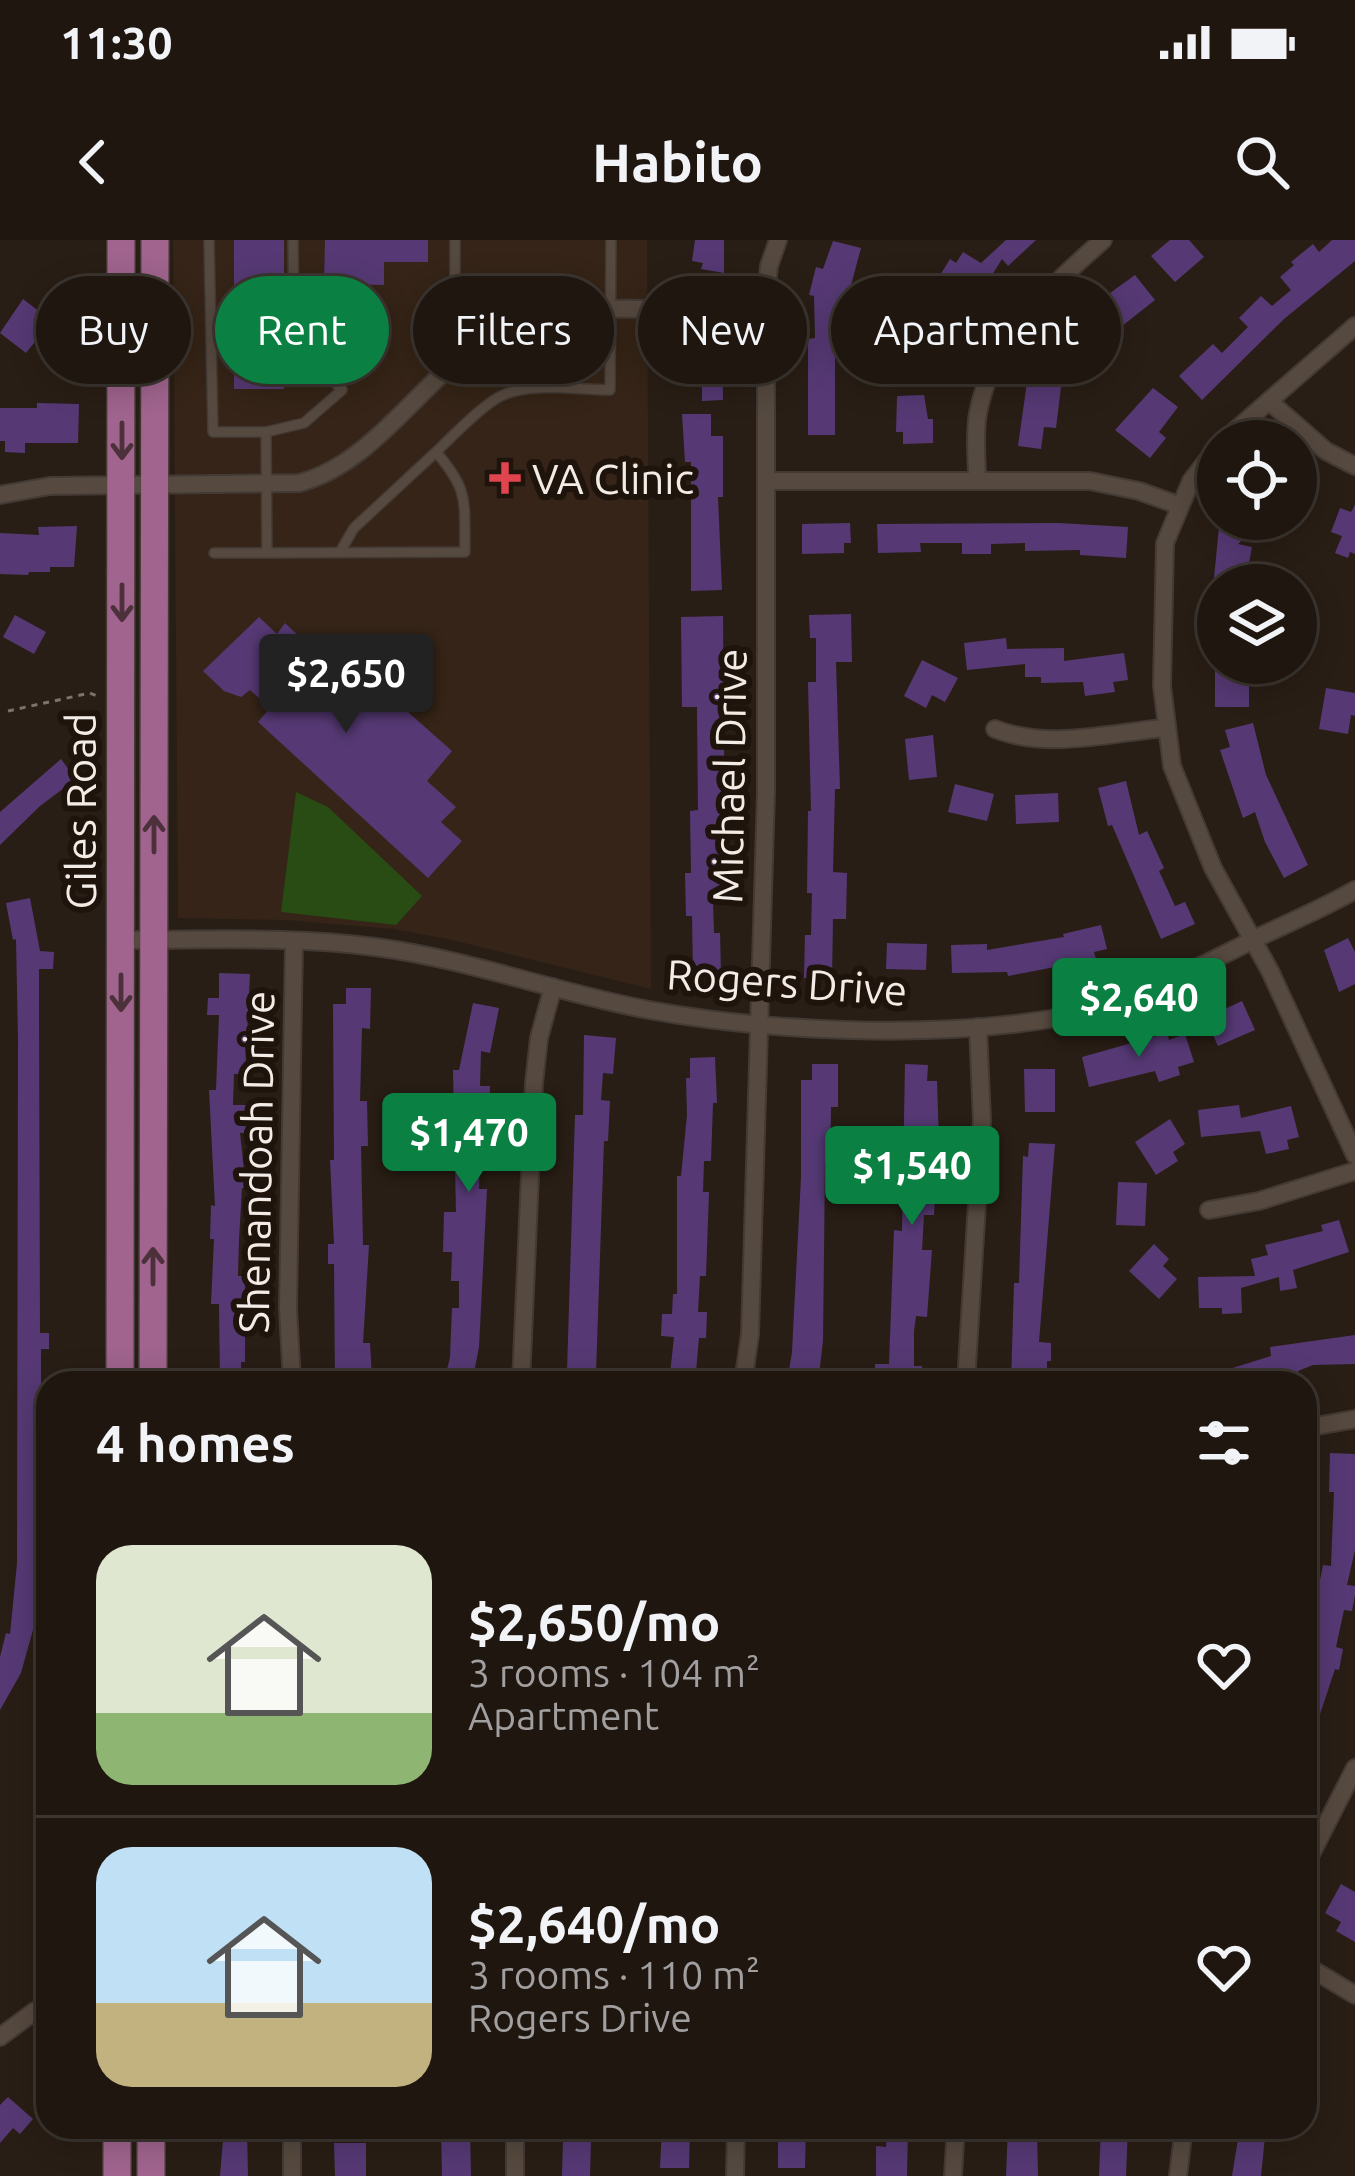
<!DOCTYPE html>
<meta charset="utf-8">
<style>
body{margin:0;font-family:Ubuntu,sans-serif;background:#271f19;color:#f1f3f6;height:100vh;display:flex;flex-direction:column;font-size:45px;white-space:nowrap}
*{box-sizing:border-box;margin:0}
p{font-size:39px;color:#a19f9f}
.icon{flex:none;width:66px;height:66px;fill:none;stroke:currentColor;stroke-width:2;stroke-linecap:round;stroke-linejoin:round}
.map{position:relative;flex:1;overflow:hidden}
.side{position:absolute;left:36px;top:1131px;width:1281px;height:768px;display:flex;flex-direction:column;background:#1f1610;border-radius:36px;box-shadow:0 6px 30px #0003,0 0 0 3px #3c3530}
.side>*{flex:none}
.banner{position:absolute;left:36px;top:36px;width:1284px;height:108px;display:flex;gap:24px}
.buttons{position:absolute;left:1197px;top:180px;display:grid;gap:24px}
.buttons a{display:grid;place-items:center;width:120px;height:120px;border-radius:50%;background:#1f1610;box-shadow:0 6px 30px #0003,0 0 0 3px #3c3530;font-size:60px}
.price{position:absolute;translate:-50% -102px;padding:0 27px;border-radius:12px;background:#0b8043;color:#fff;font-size:39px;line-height:78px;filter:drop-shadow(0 3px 6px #0008)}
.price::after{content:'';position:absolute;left:50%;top:72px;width:36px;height:27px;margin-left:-18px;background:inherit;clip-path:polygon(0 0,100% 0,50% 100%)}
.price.selected{background:#222;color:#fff}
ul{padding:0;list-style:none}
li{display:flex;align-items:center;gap:36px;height:300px;padding:0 60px}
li+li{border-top:3px solid #3c3530}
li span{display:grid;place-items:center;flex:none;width:336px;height:240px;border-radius:36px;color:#555}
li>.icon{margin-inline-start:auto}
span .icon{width:144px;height:144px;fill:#fffc;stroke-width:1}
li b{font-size:51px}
h2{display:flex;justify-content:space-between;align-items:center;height:144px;padding:0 60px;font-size:51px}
.pill{padding:0 42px;border-radius:54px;background:#1f1610;box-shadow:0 6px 30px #0003,0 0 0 3px #3c3530;font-size:42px;line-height:108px}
.pill.selected{background:#0b8043;color:#fff}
.status{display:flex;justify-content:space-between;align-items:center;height:84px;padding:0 60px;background:#1f1610;direction:ltr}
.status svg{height:33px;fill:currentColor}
header{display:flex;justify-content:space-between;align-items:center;height:156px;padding:0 60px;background:#1f1610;font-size:54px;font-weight:700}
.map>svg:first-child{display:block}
.built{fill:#352417}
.green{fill:#284c14}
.building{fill:#563974}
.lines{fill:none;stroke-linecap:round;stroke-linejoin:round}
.lane-casing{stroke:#433a34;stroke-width:12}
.street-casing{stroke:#433a34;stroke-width:20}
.primary-casing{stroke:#433a34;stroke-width:30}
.path{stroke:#7c736b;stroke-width:3;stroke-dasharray:6 6;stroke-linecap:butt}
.lane{stroke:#56493f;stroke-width:9}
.street{stroke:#56493f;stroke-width:16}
.primary{stroke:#a0648e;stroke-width:27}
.oneway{stroke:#4c303a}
.health-dot{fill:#e0444e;stroke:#1f140c;stroke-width:4.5}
.labels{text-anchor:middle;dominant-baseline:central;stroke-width:12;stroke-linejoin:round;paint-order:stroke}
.poi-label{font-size:42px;fill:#f3ebe5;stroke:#1f140c;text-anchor:start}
.street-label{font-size:42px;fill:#f3ebe5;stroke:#1f140c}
</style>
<div class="status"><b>11:30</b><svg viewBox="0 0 49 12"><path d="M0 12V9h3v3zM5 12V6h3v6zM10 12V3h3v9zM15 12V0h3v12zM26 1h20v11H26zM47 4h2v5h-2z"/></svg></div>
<header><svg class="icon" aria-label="back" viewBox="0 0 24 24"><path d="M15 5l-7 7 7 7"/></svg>Habito<svg class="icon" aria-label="search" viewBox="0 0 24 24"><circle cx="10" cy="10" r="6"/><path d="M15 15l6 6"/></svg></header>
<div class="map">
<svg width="1355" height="1936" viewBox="0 0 1355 1936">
<rect width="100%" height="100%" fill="#291e15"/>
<path class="built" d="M173,0H647L651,749L448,699L393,689L286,680L178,678Z"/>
<path class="green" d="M296,552L328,567L422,656L396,685L281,672Z"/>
<g class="building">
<rect x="234" y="0" width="50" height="149"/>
<path d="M325,0H428V22H384V45L324,44Z"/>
<path d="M695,0H724V33L701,29L703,23L692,21Z"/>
<path d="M1006,0H1036L1008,26L1002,19L966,77L942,62L950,49L937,40L950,19L956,23L963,12L981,23Z"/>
<path d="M1170,0H1189L1204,17L1175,42L1151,16Z"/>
<path d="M1332,0H1355V21L1284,79L1202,160L1179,136L1213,104L1222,113L1248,87L1239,78L1261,56L1272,66L1291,50L1280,37L1294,25L1291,22L1313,4L1319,12Z"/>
<path d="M833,1L861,8L850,49L846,48L847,96H853V113L835,114V195H808V99L815,98L814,56L809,55L816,27L823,29Z"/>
<path d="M1135,35L1155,60L1122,86L1120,83L1080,131L1065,119L1063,136L1043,119L1069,87L1068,98L1092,66Z"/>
<path d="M23,59L49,79L44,84L47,87L26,113L0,93Z"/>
<path d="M928,82L955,91L939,136L919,129L923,120L916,117Z"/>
<path d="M690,104H722L723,160L702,161V139H690Z"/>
<path d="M1027,142L1061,147L1056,188L1044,187L1041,209L1018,206Z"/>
<path d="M1153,148L1178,167L1159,192L1166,198L1150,218L1115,190Z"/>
<path d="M924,155L928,179H933V203L903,204V192H896L897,156Z"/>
<path d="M37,163L79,164L78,203H25V213L5,212V201H0V168H37Z"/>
<path d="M682,174H711V196H723V257H718L722,350L691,351V222H685Z"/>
<path d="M1355,265V314L1350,312L1348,318L1335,313L1342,296L1331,292L1340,268L1351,272Z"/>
<path d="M850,283L851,303H844V313L802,314V284Z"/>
<path d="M1058,283L1128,287L1126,318L1080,315V310L1025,311V303L991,304V314H962V303H920L921,312L878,313L877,284Z"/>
<path d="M77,286L74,327H50V332H29L28,335L0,334V293L39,295L38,287Z"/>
<path d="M1219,287L1250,293L1238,304L1252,307L1245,344L1214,338Z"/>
<path d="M851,374L852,422H836L840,549H835L833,632L847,633L846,679H833L832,738H804L805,695H811L812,653H807L808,571H811L808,442H816V398H810L809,375Z"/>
<path d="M15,375L46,392L34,414L3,397Z"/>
<path d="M723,376L725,610L724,661H713L714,693H720L721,735H693L692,676H686L685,633H691L690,571L698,570L697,467H682L681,377Z"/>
<path d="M259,377L277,394L285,383L317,413L329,402L452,511L427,541L456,567L441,582L462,601L428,638L258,482L270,468L250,450L241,457L224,451L203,431Z"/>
<path d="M1006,398L1007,409L1064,408V421L1124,413L1128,440L1113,442L1115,452L1085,456L1083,442L1041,443V437H1025V424L967,430L964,403Z"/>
<path d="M922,420L958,438L945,462L932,455L926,468L904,456Z"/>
<path d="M1215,424L1249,425V467H1215Z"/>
<path d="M1326,448L1355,453V476L1351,475L1348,494L1319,489Z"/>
<path d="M1253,483L1266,535L1308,625L1284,638L1265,602L1255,572L1243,578L1220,510L1230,507L1225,490Z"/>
<path d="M933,495L937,537L909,540L905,499Z"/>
<path d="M61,519L76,539L40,566L0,605V572Z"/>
<path d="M1126,541L1139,595L1147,591L1164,628L1159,631L1175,666L1185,662L1195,684L1161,699L1112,585L1108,586L1098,548Z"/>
<path d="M955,544L994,554L987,581L948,572Z"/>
<path d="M1058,553L1059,582L1016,584L1015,555Z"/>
<path d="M30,658L40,711L54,712L53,729H39V764L40,1093H49V1109H41V1287L36,1379L21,1433L0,1470V1417L6,1393L10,1394L17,1323L18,800L16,699L13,700L6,663Z"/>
<path d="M1101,685L1107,709L1094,712L1096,719L1008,736L1007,732L952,733L951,705L987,704V710L1064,697L1063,694Z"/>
<path d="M1348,698L1355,712V744L1339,752L1324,710Z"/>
<path d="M887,703L927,704L926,730L886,729Z"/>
<path d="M219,733L250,734L245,834H234L233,865H247L246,893H240L246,948H242L239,1000L238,1036H245V1122H241V1143H220L219,1064H211L214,999H210L211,965L215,966L209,850H216L219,775H207L208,758H219Z"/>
<path d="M346,748H371L370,789L362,788L360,861H367L368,906H361L363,1005H369L363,1103H370L372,1138L361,1139V1143H335L334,1024H328V1004H334L330,920H334L333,764H346Z"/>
<path d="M1242,761L1255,790L1218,806L1205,778Z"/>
<path d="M473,763L499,768L490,813L481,811L480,846H490L488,913L480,912L479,949H487L479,1107L472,1143H444L450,1117L452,1068H459V1041H451L452,1012H443L444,972H456L453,830H459Z"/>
<path d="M1167,793L1169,800L1185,794L1194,822L1178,827L1180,835L1159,842L1155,831L1089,847L1082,817Z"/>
<path d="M584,795L616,798L613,834L603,833L601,860L610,861L608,901H604L596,1132L567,1131L575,875H583Z"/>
<path d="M715,817L717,863H713L711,921H704L703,952H709L706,1036H700L698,1072H707L706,1098H699L695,1143H669L674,1097L661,1096L662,1074H672L673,1054H677V936H681L687,875L686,838H690V818Z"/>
<path d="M812,824H838V867H831L830,922H825L823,1101L818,1143H787L792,1112L801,937V840H812Z"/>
<path d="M905,824L928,825L927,841H937L939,902H931L930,958H935L934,975H924L922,1010H932L927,1077L916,1076L914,1091V1126H922V1143H884L875,1141V1124H889L894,990L902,991Z"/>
<path d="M1024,829H1055V872H1025Z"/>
<path d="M1239,865L1241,878L1291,866L1299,897L1287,900L1289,909L1266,914L1260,891L1201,897L1198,870Z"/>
<path d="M1170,879L1185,904L1173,912L1178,921L1156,935L1135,902Z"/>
<path d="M1029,903L1055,904L1039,1102L1051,1103V1121H1047V1143H1011L1014,1043H1019L1023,916L1028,917Z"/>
<path d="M1118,942L1147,943L1145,986L1116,985Z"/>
<path d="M1339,980L1349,1012L1293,1030L1297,1048L1280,1051L1279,1037L1241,1048L1242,1073L1222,1074V1068H1199L1198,1037L1255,1036L1251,1019L1268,1015L1265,1005L1323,991L1321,985Z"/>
<path d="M1154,1004L1169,1019L1163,1026L1177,1039L1159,1059L1129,1031Z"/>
<path d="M1355,1095V1124L1313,1125L1298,1131L1300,1140L1285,1143H1195L1194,1140L1271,1116L1270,1107Z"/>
<path d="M1330,1213L1355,1214V1310L1347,1345L1355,1346V1355L1352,1371L1344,1370L1336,1407L1343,1409L1339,1430L1335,1429L1308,1510H1305V1415L1323,1325L1331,1326L1334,1252H1329Z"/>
<path d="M1341,1644L1355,1652V1702L1336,1691L1341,1682L1325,1673Z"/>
<path d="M8,1857L33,1879L20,1894L13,1888L0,1903V1865Z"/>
<path d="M224,1887H247L248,1936H220Z"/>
<path d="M441,1887H470L471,1936H442Z"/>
<path d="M662,1887L690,1888L689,1928H660Z"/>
<path d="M778,1887H806L805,1928H778Z"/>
<path d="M887,1887H908L907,1936H876V1906L886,1907Z"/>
<path d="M1008,1887H1037L1038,1936H1006Z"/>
<path d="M1101,1887H1128L1126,1936H1099Z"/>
<path d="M1240,1887H1266L1261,1936H1232Z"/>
<path d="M563,1900L591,1901L590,1936H562Z"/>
<path d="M334,1903H366V1936H335Z"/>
</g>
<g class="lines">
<defs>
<g id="lane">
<path d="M209,0L213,192H266L267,313H214"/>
<path d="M455,0V41L492,95"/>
<path d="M266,192L304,183L342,150L294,95L293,0"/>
<path d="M436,212C454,195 473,174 494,160C524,140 575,150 610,150L611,0"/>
<path d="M267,313L465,312C464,262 470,251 436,212L354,288L340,312"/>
</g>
<g id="street">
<path d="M1270,162L1326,211L1355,226"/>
<path d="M1223,201L1355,86"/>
<path d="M1218,206L1191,241L1165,303L1162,446L1172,526L1213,628L1270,731L1355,915"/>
<path d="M977,240C977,218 974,194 978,173C992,99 1049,48 1103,0"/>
<path d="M768,241H1090L1139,251L1178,265"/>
<path d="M0,255L50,246L299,243C385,221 435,113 518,81C572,60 704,72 766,73"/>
<path d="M995,489C1049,510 1108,493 1165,488"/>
<path d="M121,700C205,700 291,696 375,707C468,719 557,753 649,770C770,792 934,799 1056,778C1129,766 1192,730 1257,698C1290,682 1324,668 1355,650"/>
<path d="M1209,970L1259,961L1355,931"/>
<path d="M292,1143L288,1069L294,701"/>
<path d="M521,1143L534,843L539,798L553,747"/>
<path d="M743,1143L750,1094L766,552V58L769,26L778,0"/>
<path d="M966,1143L982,881L978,787"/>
<path d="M1305,1188L1355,1179"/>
<path d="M1305,1626L1355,1528"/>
<path d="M1305,1725L1355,1755"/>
<path d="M0,1797L35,1771L48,1766"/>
<path d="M292,1887V1936"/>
<path d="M515,1887V1936"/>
<path d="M735,1936L736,1887"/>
<path d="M953,1936L956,1887"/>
<path d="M1178,1936L1184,1887"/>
</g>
<g id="primary">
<path d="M120,1143L121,0"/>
<path d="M153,1143L155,0"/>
<path d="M151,1887V1936"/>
<path d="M117,1936V1887"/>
</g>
</defs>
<use href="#lane" class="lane-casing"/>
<use href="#street" class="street-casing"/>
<use href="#primary" class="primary-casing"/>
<path class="path" d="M8,471L90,453L97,456"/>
<use href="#lane" class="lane"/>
<use href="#street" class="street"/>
<use href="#primary" class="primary"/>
</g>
<defs><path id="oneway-shaft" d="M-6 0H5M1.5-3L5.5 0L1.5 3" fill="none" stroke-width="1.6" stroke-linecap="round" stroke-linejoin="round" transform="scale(3)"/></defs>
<g class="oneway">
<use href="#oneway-shaft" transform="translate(122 201) rotate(90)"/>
<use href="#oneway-shaft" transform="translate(122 363) rotate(90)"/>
<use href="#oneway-shaft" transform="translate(154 594) rotate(-90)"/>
<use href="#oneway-shaft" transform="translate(121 753) rotate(90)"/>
<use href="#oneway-shaft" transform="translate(153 1026) rotate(-90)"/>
</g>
<path class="health-dot" d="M499 220h12v12h12v12h-12v12h-12v-12h-12v-12h12z"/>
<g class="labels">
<g class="poi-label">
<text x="532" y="238">VA Clinic</text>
</g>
<g class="street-label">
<text transform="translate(729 536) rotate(-89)">Michael Drive</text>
<text transform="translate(80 571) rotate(-90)">Giles Road</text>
<text transform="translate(787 742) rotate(4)">Rogers Drive</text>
<text transform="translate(256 922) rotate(-89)">Shenandoah Drive</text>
</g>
</g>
</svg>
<div class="buttons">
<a><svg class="icon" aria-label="locate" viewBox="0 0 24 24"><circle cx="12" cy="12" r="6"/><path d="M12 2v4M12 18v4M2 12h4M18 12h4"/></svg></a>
<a><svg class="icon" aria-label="layers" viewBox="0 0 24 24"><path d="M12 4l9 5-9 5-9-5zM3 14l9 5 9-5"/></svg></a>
</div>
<b class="price selected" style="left:346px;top:496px">$2,650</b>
<b class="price" style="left:1139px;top:820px">$2,640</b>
<b class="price" style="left:469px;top:955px">$1,470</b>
<b class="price" style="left:912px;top:988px">$1,540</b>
<div class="banner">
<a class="pill">Buy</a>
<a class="pill selected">Rent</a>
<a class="pill">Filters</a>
<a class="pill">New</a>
<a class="pill">Apartment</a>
</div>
<section class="side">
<h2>4 homes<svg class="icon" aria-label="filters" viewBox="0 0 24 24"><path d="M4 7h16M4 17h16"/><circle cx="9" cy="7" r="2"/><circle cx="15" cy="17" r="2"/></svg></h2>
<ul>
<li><span style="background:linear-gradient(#dfe7d0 70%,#8fb573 0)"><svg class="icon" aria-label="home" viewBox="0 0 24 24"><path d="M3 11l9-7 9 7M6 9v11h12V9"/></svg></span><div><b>$2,650/mo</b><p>3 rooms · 104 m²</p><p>Apartment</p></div><svg class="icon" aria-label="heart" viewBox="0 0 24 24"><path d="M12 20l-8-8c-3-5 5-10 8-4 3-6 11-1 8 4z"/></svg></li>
<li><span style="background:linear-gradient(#bfe0f5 65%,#c2b280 0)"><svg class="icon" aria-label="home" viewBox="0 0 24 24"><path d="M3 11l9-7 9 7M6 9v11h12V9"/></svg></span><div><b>$2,640/mo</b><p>3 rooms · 110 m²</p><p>Rogers Drive</p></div><svg class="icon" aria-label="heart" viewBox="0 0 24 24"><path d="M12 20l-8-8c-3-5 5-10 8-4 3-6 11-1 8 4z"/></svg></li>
</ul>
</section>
</div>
